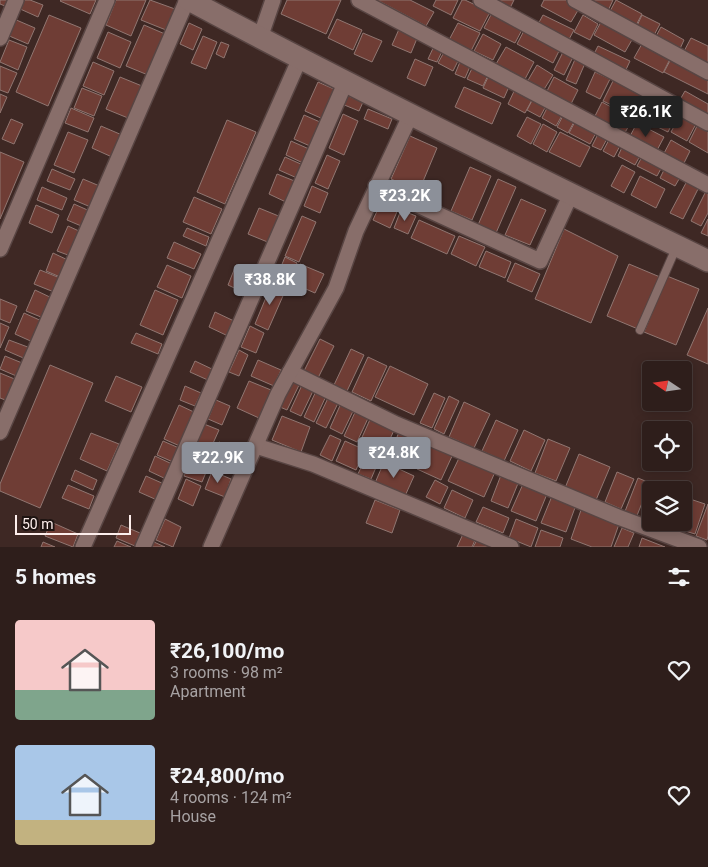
<!DOCTYPE html>
<meta charset="utf-8">
<style>
body{margin:0;font-family:Roboto,sans-serif;background:#362724;color:#f1f3f6;height:100vh;display:flex;flex-direction:column;font-size:19px;white-space:nowrap}
*{box-sizing:border-box;margin:0}
p{font-size:16px;color:#a7a2a3}
.icon{flex:none;width:28px;height:28px;fill:none;stroke:currentColor;stroke-width:2;stroke-linecap:round;stroke-linejoin:round}
.map{position:relative;height:547px;overflow:hidden}
.sheet{display:flex;flex-direction:column;background:#2e1e1b;flex:1}
.sheet>*{flex:none}
.needle{width:32px;rotate:283deg}
.fabs{position:absolute;left:642px;top:361px;display:grid;gap:10px}
.fabs a{display:grid;place-items:center;width:50px;height:50px;border-radius:5px;background:#2e1e1b;box-shadow:0 2px 12px #0003,0 0 0 1px #493c3a;font-size:25px}
.scale{position:absolute;left:15px;bottom:12px;width:116px;box-sizing:border-box;padding-left:5px;border:2px solid #fdeeec;border-top:0;font-size:14px;line-height:18px;white-space:nowrap;color:#fdeeec;-webkit-text-stroke:4px #1e1412;paint-order:stroke}
.price{position:absolute;translate:-50% -42px;padding:0 11px;border-radius:5px;background:#8c9099;color:#fff;font-size:16px;line-height:32px;filter:drop-shadow(0 1px 2px #0008)}
.price::after{content:'';position:absolute;left:50%;top:30px;width:15px;height:11px;margin-left:-8px;background:inherit;clip-path:polygon(0 0,100% 0,50% 100%)}
.price.selected{background:#222;color:#fff}
ul{padding:0;list-style:none}
li{display:flex;align-items:center;gap:15px;height:125px;padding:0 15px}
li span{display:grid;place-items:center;flex:none;width:140px;height:100px;border-radius:5px;color:#555}
li>.icon{margin-inline-start:auto}
span .icon{width:60px;height:60px;fill:#fffc;stroke-width:1}
li b{font-size:21px}
h2{display:flex;justify-content:space-between;align-items:center;height:60px;padding:0 15px;font-size:21px}
.map>svg:first-child{display:block}
.building{fill:#6f3d35;stroke:#907671}
.lines{fill:none;stroke-linecap:round;stroke-linejoin:round}
.lane-casing{stroke:#584543;stroke-width:10}
.street-casing{stroke:#584543;stroke-width:18}
.secondary-casing{stroke:#584543;stroke-width:24}
.lane{stroke:#886e6a;stroke-width:8}
.street{stroke:#886e6a;stroke-width:15}
.secondary{stroke:#886e6a;stroke-width:21}
</style>
<div class="map">
<svg width="708" height="547" viewBox="0 0 708 547">
<rect width="100%" height="100%" fill="#3e2824"/>
<g class="building">
<path d="M0,0H13L10,8L0,4Z"/>
<path d="M22,0H30L43,5L38,17L18,8Z"/>
<path d="M61,0H96L90,14L60,1Z"/>
<path d="M116,0H146L131,36L106,25Z"/>
<path d="M150,0L175,9L166,30L141,20Z"/>
<path d="M287,0H341L326,34L281,14Z"/>
<path d="M377,0H410L434,12L426,26Z"/>
<path d="M436,0H458L451,15L433,6Z"/>
<path d="M462,0H465L490,12L480,31L453,18Z"/>
<path d="M485,0H514L508,12Z"/>
<path d="M544,0H568L580,7L571,22L541,6Z"/>
<path d="M593,0H613L607,13L590,5Z"/>
<path d="M616,0L642,14L634,29L608,15Z"/>
<path d="M493,11L524,26L515,43L484,28Z"/>
<path d="M49,15L81,28L48,106L16,92Z"/>
<path d="M543,15L574,30L567,43L536,28Z"/>
<path d="M583,15L598,24L590,40L574,32Z"/>
<path d="M642,15L660,24L652,39L635,30Z"/>
<path d="M14,19L35,28L28,44L7,35Z"/>
<path d="M337,19L362,30L353,50L328,38Z"/>
<path d="M602,20L633,38L625,52L594,35Z"/>
<path d="M189,23L202,29L193,50L180,44Z"/>
<path d="M458,23L480,33L471,51L449,40Z"/>
<path d="M144,25L165,34L148,75L126,66Z"/>
<path d="M400,27L418,36L411,53L392,45Z"/>
<path d="M526,27L562,45L553,63L517,44Z"/>
<path d="M661,27L684,40L678,53L654,40Z"/>
<path d="M108,32L131,42L120,68L97,58Z"/>
<path d="M363,33L382,41L372,62L354,54Z"/>
<path d="M483,34L501,44L493,60L474,51Z"/>
<path d="M203,36L217,42L206,69L191,63Z"/>
<path d="M691,38L708,46V68L682,55Z"/>
<path d="M9,40L27,47L18,70L0,62Z"/>
<path d="M221,42L229,45L224,58L216,54Z"/>
<path d="M643,42L671,57L663,73L634,58Z"/>
<path d="M435,44L444,47L437,62L428,59Z"/>
<path d="M598,46L630,61L624,74L592,58Z"/>
<path d="M447,47L461,55L453,71L438,63Z"/>
<path d="M506,47L534,62L525,79L496,64Z"/>
<path d="M564,50L574,55L564,75L554,70Z"/>
<path d="M673,55L708,74V94L664,72Z"/>
<path d="M462,57L472,62L465,78L455,74Z"/>
<path d="M576,57L586,61L576,84L566,80Z"/>
<path d="M415,59L433,67L425,86L407,78Z"/>
<path d="M93,62L114,71L104,95L83,86Z"/>
<path d="M474,64L490,71L483,86L467,79Z"/>
<path d="M537,65L553,75L543,91L527,82Z"/>
<path d="M0,66L17,73L8,93L0,90Z"/>
<path d="M595,72L610,79L600,99L586,92Z"/>
<path d="M490,73L511,82L504,98L483,88Z"/>
<path d="M120,77L142,86L128,118L106,109Z"/>
<path d="M554,77L578,90L571,104L547,91Z"/>
<path d="M614,79L645,94L635,116L603,101Z"/>
<path d="M318,82L336,90L323,119L305,111Z"/>
<path d="M464,87L501,103L492,124L455,107Z"/>
<path d="M516,87L534,96L525,113L508,104Z"/>
<path d="M82,88L102,96L94,116L74,108Z"/>
<path d="M685,91L708,104V120L678,103Z"/>
<path d="M0,94L7,97L0,113Z"/>
<path d="M346,95L363,102L359,111L342,104Z"/>
<path d="M647,96L678,112L668,132L637,117Z"/>
<path d="M534,97L547,104L540,117L527,110Z"/>
<path d="M602,102L633,119L624,134L594,118Z"/>
<path d="M549,104L564,112L556,126L542,118Z"/>
<path d="M71,108L94,118L88,132L65,123Z"/>
<path d="M368,109L392,119L388,129L364,119Z"/>
<path d="M565,112L576,118L568,133L557,127Z"/>
<path d="M682,112L698,120L687,141L671,132Z"/>
<path d="M343,114L358,121L344,155L329,148Z"/>
<path d="M304,115L320,122L310,146L294,139Z"/>
<path d="M527,117L541,124L531,144L517,136Z"/>
<path d="M577,118L598,129L590,144L569,133Z"/>
<path d="M11,119L23,124L14,144L2,139Z"/>
<path d="M227,120L256,132L225,204L197,192Z"/>
<path d="M699,122L708,127V153L689,142Z"/>
<path d="M637,123L664,137L655,154L628,140Z"/>
<path d="M543,124L557,132L547,152L533,144Z"/>
<path d="M101,126L122,135L112,157L92,148Z"/>
<path d="M600,130L609,135L601,150L592,146Z"/>
<path d="M68,132L88,140L74,173L54,165Z"/>
<path d="M560,132L590,147L580,167L549,152Z"/>
<path d="M410,136L437,148L419,191L391,179Z"/>
<path d="M611,136L622,142L614,157L603,151Z"/>
<path d="M671,140L690,151L682,167L662,157Z"/>
<path d="M291,141L309,149L303,163L286,155Z"/>
<path d="M624,143L642,152L635,165L618,156Z"/>
<path d="M0,152L24,162L0,219Z"/>
<path d="M644,153L664,163L657,176L637,166Z"/>
<path d="M327,155L340,161L328,189L315,183Z"/>
<path d="M285,157L303,165L297,178L279,170Z"/>
<path d="M622,165L635,172L624,193L611,186Z"/>
<path d="M666,166L682,174L675,186L660,178Z"/>
<path d="M470,167L491,176L472,220L451,211Z"/>
<path d="M52,169L75,179L70,190L47,181Z"/>
<path d="M277,174L297,182L288,203L269,194Z"/>
<path d="M640,176L665,189L656,208L631,195Z"/>
<path d="M83,179L102,187L93,208L74,200Z"/>
<path d="M498,179L516,187L496,233L478,225Z"/>
<path d="M687,181L699,187L683,219L670,213Z"/>
<path d="M312,186L328,193L320,213L304,206Z"/>
<path d="M42,187L67,198L62,210L37,200Z"/>
<path d="M706,191L708,192V213L701,226L691,221Z"/>
<path d="M194,197L222,209L211,234L183,222Z"/>
<path d="M521,199L546,210L530,245L505,235Z"/>
<path d="M382,200L399,207L390,228L373,220Z"/>
<path d="M74,204L92,212L86,228L67,220Z"/>
<path d="M36,205L59,215L52,233L29,223Z"/>
<path d="M259,208L281,217L270,243L248,234Z"/>
<path d="M401,210L416,216L408,234L394,228Z"/>
<path d="M302,216L316,222L299,262L285,256Z"/>
<path d="M708,219V236L701,233Z"/>
<path d="M419,220L455,236L447,254L411,238Z"/>
<path d="M68,226L79,231L68,255L57,251Z"/>
<path d="M187,228L209,237L206,246L183,236Z"/>
<path d="M564,229L618,256L591,323L535,299Z"/>
<path d="M459,236L485,247L476,266L451,254Z"/>
<path d="M174,242L201,254L194,269L167,258Z"/>
<path d="M486,251L511,262L505,278L479,267Z"/>
<path d="M53,253L72,262L65,279L46,271Z"/>
<path d="M285,257L297,263L287,286L275,281Z"/>
<path d="M515,263L540,274L532,292L507,281Z"/>
<path d="M300,264L324,274L315,293L292,283Z"/>
<path d="M629,264L660,277L638,329L607,316Z"/>
<path d="M167,265L191,276L182,298L157,287Z"/>
<path d="M236,265L256,274L247,294L228,285Z"/>
<path d="M40,270L60,278L54,292L34,284Z"/>
<path d="M667,276L699,289L676,345L644,332Z"/>
<path d="M272,283L286,289L268,330L255,324Z"/>
<path d="M35,290L54,299L46,319L26,311Z"/>
<path d="M155,290L178,300L163,335L140,325Z"/>
<path d="M0,299L17,306L10,323L0,319Z"/>
<path d="M708,308V364L687,355Z"/>
<path d="M215,312L234,321L228,336L209,327Z"/>
<path d="M24,313L44,322L35,343L15,334Z"/>
<path d="M0,323L9,327L0,348Z"/>
<path d="M250,326L264,333L256,353L241,347Z"/>
<path d="M136,333L162,344L158,354L131,343Z"/>
<path d="M320,339L334,346L318,378L304,371Z"/>
<path d="M9,340L33,349L28,360L5,350Z"/>
<path d="M351,349L364,355L347,391L334,385Z"/>
<path d="M239,350L248,355L239,376L229,372Z"/>
<path d="M5,356L27,365L21,378L0,369Z"/>
<path d="M368,357L387,366L371,401L352,392Z"/>
<path d="M258,360L281,370L274,386L251,376Z"/>
<path d="M195,361L214,370L210,381L190,372Z"/>
<path d="M50,365L93,383L40,508L0,491V484Z"/>
<path d="M390,366L428,384L414,415L375,397Z"/>
<path d="M0,373L17,380L8,401L0,398Z"/>
<path d="M116,376L142,387L131,412L105,401Z"/>
<path d="M294,379L300,383L287,410L280,407Z"/>
<path d="M249,381L271,390L259,418L237,408Z"/>
<path d="M302,385L313,391L301,416L290,411Z"/>
<path d="M185,386L201,393L195,406L180,400Z"/>
<path d="M317,389L327,394L314,422L304,417Z"/>
<path d="M434,393L445,398L432,428L420,423Z"/>
<path d="M330,394L340,399L326,428L316,423Z"/>
<path d="M449,396L459,401L444,434L434,429Z"/>
<path d="M216,400L230,406L222,425L208,419Z"/>
<path d="M342,401L355,407L342,434L330,428Z"/>
<path d="M464,402L490,414L474,448L449,437Z"/>
<path d="M179,405L196,413L182,447L164,439Z"/>
<path d="M357,408L370,414L357,442L344,436Z"/>
<path d="M372,415L396,426L383,454L359,444Z"/>
<path d="M282,416L310,427L301,452L272,440Z"/>
<path d="M496,420L518,430L504,461L482,451Z"/>
<path d="M204,424L219,430L210,450L196,443Z"/>
<path d="M400,430L413,436L400,464L388,458Z"/>
<path d="M524,430L545,440L531,471L510,461Z"/>
<path d="M91,433L119,444L107,471L80,459Z"/>
<path d="M330,435L341,440L332,461L320,455Z"/>
<path d="M548,439L570,448L556,481L535,473Z"/>
<path d="M163,441L179,448L173,462L157,455Z"/>
<path d="M345,441L365,450L356,470L336,461Z"/>
<path d="M219,442L240,449L231,471L211,463Z"/>
<path d="M428,443L453,454L441,480L417,469Z"/>
<path d="M368,452L380,458L371,479L358,474Z"/>
<path d="M579,454L610,467L596,500L565,488Z"/>
<path d="M155,456L172,464L166,479L149,471Z"/>
<path d="M460,456L495,472L484,497L448,481Z"/>
<path d="M191,458L209,465L202,482L184,476Z"/>
<path d="M384,462L414,476L405,496L375,483Z"/>
<path d="M75,470L97,480L93,490L71,480Z"/>
<path d="M212,471L231,479L225,497L205,489Z"/>
<path d="M617,472L634,479L621,509L605,502Z"/>
<path d="M501,475L519,481L508,508L491,501Z"/>
<path d="M146,476L164,484L157,500L139,492Z"/>
<path d="M638,478L650,483L636,518L624,514Z"/>
<path d="M186,479L201,486L193,506L178,499Z"/>
<path d="M435,480L448,487L440,504L426,497Z"/>
<path d="M523,484L547,494L536,521L511,511Z"/>
<path d="M68,485L94,496L89,509L62,498Z"/>
<path d="M452,490L473,500L465,518L444,508Z"/>
<path d="M651,493V517L643,514Z"/>
<path d="M552,496L576,505L566,532L541,523Z"/>
<path d="M684,497L705,504L695,534L672,527L673,522H684Z"/>
<path d="M375,500L400,510L392,533L366,523Z"/>
<path d="M708,504V536L707,540L696,536Z"/>
<path d="M483,507L509,518L503,533L476,522Z"/>
<path d="M581,510L619,524L611,547H592L571,539Z"/>
<path d="M165,519L181,527L173,547L156,540Z"/>
<path d="M516,519L538,528L531,547L509,538Z"/>
<path d="M51,522L78,534L73,547L45,536Z"/>
<path d="M121,525L140,533L135,546L116,538Z"/>
<path d="M622,528L634,533L628,547H614Z"/>
<path d="M541,530L563,538L560,547H535Z"/>
<path d="M463,534L475,540L472,547H457Z"/>
<path d="M642,538L665,547H639Z"/>
<path d="M477,540L493,547H473Z"/>
<path d="M117,541L131,547H114Z"/>
<path d="M43,542L55,547H41Z"/>
<path d="M154,542L165,547H152Z"/>
</g>
<g class="lines">
<defs>
<path id="lane" d="M640,330L676,248"/>
<g id="street">
<path d="M359,0L708,185"/>
<path d="M481,0L708,123"/>
<path d="M575,0L708,72"/>
<path d="M0,38L16,0"/>
<path d="M260,38L273,0"/>
<path d="M376,186L540,261L571,194"/>
<path d="M0,249L107,0"/>
<path d="M290,372L396,424L618,517L699,547"/>
<path d="M0,432L187,0"/>
<path d="M256,446L313,464L511,547"/>
<path d="M83,547L300,58"/>
<path d="M143,547L346,81"/>
<path d="M211,547L278,394L336,288L356,231L411,114"/>
</g>
<path id="secondary" d="M189,0C359,91 534,176 708,261"/>
</defs>
<use href="#lane" class="lane-casing"/>
<use href="#street" class="street-casing"/>
<use href="#secondary" class="secondary-casing"/>
<use href="#lane" class="lane"/>
<use href="#street" class="street"/>
<use href="#secondary" class="secondary"/>
</g>
</svg>
<div class="fabs">
<a><svg class="needle" viewBox="-14 -14 28 28"><path d="M0-13l5 13h-10z" fill="#e53935"/><path d="M0 13l5-13h-10z" fill="#a7a2a3"/></svg></a>
<a><svg class="icon" aria-label="locate" viewBox="0 0 24 24"><circle cx="12" cy="12" r="6"/><path d="M12 2v4M12 18v4M2 12h4M18 12h4"/></svg></a>
<a><svg class="icon" aria-label="layers" viewBox="0 0 24 24"><path d="M12 4l9 5-9 5-9-5zM3 14l9 5 9-5"/></svg></a>
</div>
<div class="scale">50 m</div>
<b class="price selected" style="left:646px;top:138px">₹26.1K</b>
<b class="price" style="left:405px;top:222px">₹23.2K</b>
<b class="price" style="left:270px;top:306px">₹38.8K</b>
<b class="price" style="left:394px;top:479px">₹24.8K</b>
<b class="price" style="left:218px;top:484px">₹22.9K</b>
</div>
<section class="sheet">
<h2>5 homes<svg class="icon" aria-label="filters" viewBox="0 0 24 24"><path d="M4 7h16M4 17h16"/><circle cx="9" cy="7" r="2"/><circle cx="15" cy="17" r="2"/></svg></h2>
<ul>
<li><span style="background:linear-gradient(#f6c9c9 70%,#7fa58c 0)"><svg class="icon" aria-label="home" viewBox="0 0 24 24"><path d="M3 11l9-7 9 7M6 9v11h12V9"/></svg></span><div><b>₹26,100/mo</b><p>3 rooms · 98 m²</p><p>Apartment</p></div><svg class="icon" aria-label="heart" viewBox="0 0 24 24"><path d="M12 20l-8-8c-3-5 5-10 8-4 3-6 11-1 8 4z"/></svg></li>
<li><span style="background:linear-gradient(#a9c7e8 75%,#c2b280 0)"><svg class="icon" aria-label="home" viewBox="0 0 24 24"><path d="M3 11l9-7 9 7M6 9v11h12V9"/></svg></span><div><b>₹24,800/mo</b><p>4 rooms · 124 m²</p><p>House</p></div><svg class="icon" aria-label="heart" viewBox="0 0 24 24"><path d="M12 20l-8-8c-3-5 5-10 8-4 3-6 11-1 8 4z"/></svg></li>
</ul>
</section>
